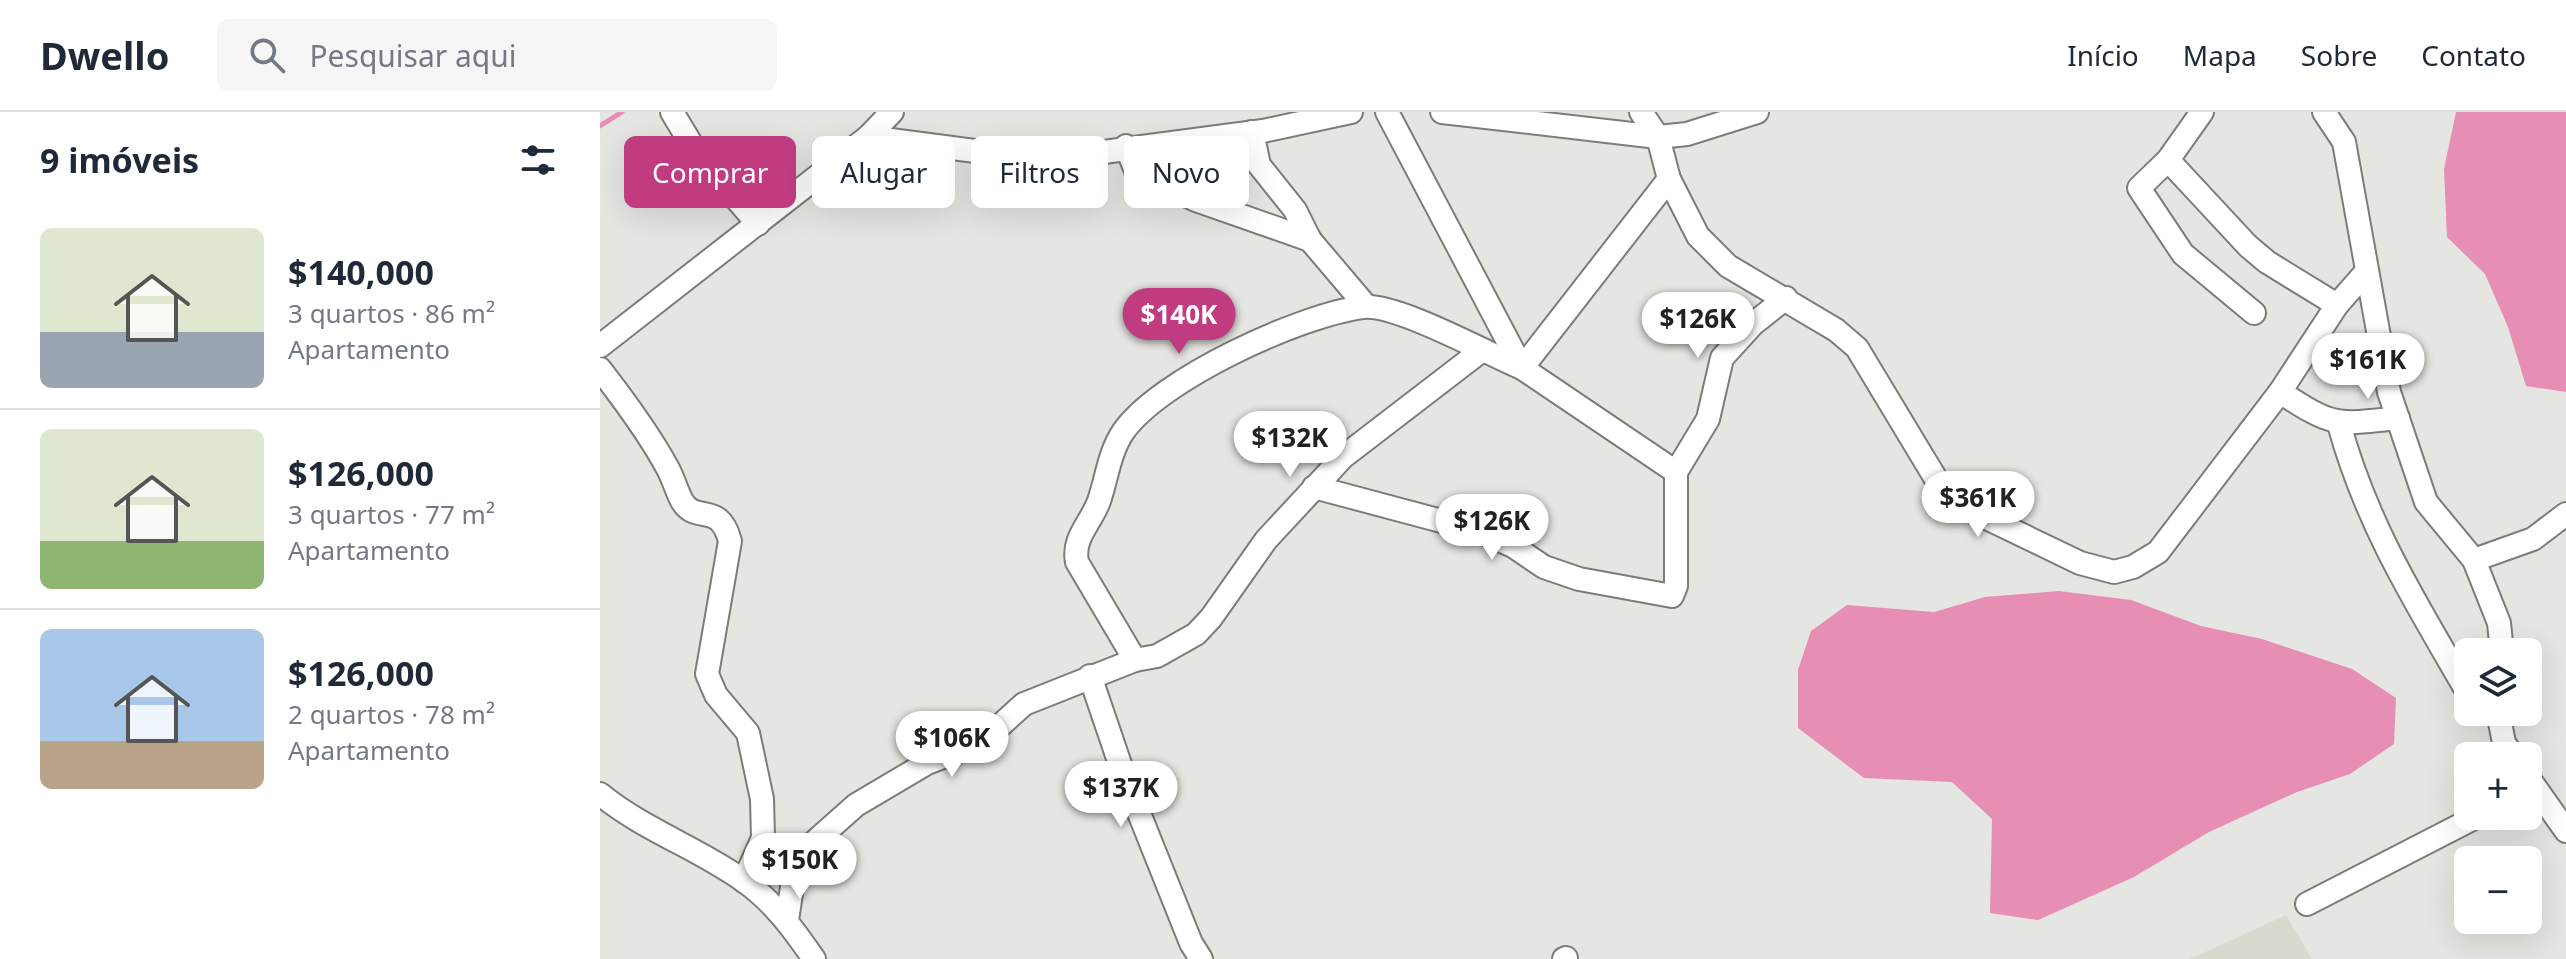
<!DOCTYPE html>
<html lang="pt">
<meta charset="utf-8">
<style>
body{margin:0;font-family:"Noto Sans",sans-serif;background:#f6f6f7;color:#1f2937;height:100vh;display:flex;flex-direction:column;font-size:30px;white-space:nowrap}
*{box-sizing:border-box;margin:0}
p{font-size:26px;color:#747a83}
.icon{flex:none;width:44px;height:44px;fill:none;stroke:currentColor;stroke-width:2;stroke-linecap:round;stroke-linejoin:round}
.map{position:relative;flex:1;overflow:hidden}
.drawer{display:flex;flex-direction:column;background:#fff;width:600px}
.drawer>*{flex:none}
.hud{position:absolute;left:24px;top:24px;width:760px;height:72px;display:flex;gap:16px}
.buttons{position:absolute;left:1854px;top:526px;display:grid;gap:16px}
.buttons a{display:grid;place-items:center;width:88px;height:88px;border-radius:12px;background:#fff;box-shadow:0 8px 32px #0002;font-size:40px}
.price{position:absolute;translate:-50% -68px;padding:0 18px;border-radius:28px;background:#fff;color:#222;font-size:26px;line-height:52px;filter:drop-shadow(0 2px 4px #0008)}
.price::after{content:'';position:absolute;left:50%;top:48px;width:24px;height:18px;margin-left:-12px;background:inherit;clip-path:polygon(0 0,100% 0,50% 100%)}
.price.on{background:#c03b80;color:#fff}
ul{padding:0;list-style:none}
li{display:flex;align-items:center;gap:24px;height:200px;padding:0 40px}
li+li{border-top:2px solid #e0e1e3}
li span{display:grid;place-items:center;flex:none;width:224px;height:160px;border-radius:12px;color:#555}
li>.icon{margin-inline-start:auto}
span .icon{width:96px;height:96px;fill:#fffc;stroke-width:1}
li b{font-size:34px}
h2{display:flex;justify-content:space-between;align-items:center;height:96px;padding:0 40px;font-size:34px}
.tag{padding:0 28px;border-radius:12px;background:#fff;box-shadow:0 8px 32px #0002;font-size:28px;line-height:72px}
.tag.on{background:#c03b80;color:#fff}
header{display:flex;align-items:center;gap:48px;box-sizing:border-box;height:112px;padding:0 40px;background:#fff;border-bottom:2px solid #e0e1e3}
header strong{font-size:38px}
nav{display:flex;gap:44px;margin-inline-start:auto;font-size:28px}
.search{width:560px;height:72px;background:#f6f6f7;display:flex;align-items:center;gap:20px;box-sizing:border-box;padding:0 28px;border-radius:12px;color:#747a83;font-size:30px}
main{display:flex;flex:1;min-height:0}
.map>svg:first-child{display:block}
.built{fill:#d9dacf}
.water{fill:#e78eb5}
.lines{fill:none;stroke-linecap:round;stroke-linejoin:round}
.stream{stroke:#e78eb5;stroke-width:5}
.minor-casing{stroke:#7c7d79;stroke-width:26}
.minor{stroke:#fff;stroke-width:22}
</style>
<header>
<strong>Dwello</strong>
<div class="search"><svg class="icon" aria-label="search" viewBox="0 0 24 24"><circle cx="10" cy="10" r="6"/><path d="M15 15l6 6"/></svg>Pesquisar aqui</div>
<nav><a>Início</a><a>Mapa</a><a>Sobre</a><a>Contato</a></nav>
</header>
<main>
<section class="drawer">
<h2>9 imóveis<svg class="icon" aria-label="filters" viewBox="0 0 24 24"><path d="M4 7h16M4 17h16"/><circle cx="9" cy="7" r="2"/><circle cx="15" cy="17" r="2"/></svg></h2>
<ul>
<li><span style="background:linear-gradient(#dfe7d0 65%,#9aa5b1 0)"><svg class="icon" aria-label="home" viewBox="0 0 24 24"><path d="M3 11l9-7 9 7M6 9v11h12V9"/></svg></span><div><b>$140,000</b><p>3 quartos · 86 m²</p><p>Apartamento</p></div></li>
<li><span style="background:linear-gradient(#dfe7d0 70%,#8fb573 0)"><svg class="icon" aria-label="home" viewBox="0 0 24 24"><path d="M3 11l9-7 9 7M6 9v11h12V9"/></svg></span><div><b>$126,000</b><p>3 quartos · 77 m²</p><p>Apartamento</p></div></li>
<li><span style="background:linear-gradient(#a9c7e8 70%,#b9a48a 0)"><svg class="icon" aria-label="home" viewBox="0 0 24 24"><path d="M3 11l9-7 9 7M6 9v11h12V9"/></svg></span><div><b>$126,000</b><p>2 quartos · 78 m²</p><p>Apartamento</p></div></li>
</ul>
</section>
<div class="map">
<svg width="1966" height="847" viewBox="0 0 1966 847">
<rect width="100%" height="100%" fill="#e5e5e1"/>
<path class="built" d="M1686,803L1712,847H1590Z"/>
<g class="water">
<path d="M1856,0H1966V280L1926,274L1908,215L1885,162L1847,125L1844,57Z"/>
<path d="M1459,479L1531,488L1601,514L1662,527L1752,557L1796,586L1794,632L1750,662L1697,680L1609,720L1534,765L1438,808L1390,801L1392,707L1352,670L1264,666L1198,616V558L1211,519L1247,493L1334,500L1385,485Z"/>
</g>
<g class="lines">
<path class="stream" d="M0,14L22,0"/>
<defs>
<g id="minor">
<path d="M72,0L96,40L158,112"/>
<path d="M787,0L922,256L1076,360"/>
<path d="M842,0L1058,25L1087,22L1157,0"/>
<path d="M1041,0L1058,25L1069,67L1098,124L1128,154L1236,218L1257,236L1336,367L1366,396L1480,451L1514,460L1533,455L1558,440L1680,280L1737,193L1766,160"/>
<path d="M1602,0L1568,48L1539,76L1583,142L1654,201"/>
<path d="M1724,0L1744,30L1789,280L1826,390L1874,448L1899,511L1902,540"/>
<path d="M652,20L659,53L695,98L710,128"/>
<path d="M268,25L443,48L663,19L751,0"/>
<path d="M526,34L536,59L596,88L710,128L766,194"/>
<path d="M1568,48L1648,134L1667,150L1737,193"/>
<path d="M0,234L268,25L292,0"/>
<path d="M0,257C24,288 48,320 67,355C73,365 76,378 82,389C96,413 119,388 130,429L107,562L116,583L148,621L162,687L163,726L144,769"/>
<path d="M1680,280C1734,315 1735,313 1798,306"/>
<path d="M1739,312C1767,414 1816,491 1868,581"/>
<path d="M714,375L879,419L913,434L944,455L979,467L1072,484L1076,474V360L1108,307L1122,246L1153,212L1186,186"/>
<path d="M1874,448L1933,427L1966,402"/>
<path d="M535,548L477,450C472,426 491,411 499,389C507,366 509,341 523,320C560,267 700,203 763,195C796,191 888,242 922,256L1069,67"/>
<path d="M490,564L523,661L591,831L601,847"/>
<path d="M1898,600L1904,631L1913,644"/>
<path d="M1928,665L1966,719"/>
<path d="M0,682C44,718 98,736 144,769C173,789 194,818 214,847"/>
<path d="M1707,792L1878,704"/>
<path d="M187,808L194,762L202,741L256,693L327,651L382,630L424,592L535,548L557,544L596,522L611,506L666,428L743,345L881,239"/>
<path d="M964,847L966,846"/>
</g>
</defs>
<use href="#minor" class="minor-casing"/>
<use href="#minor" class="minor"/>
</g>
</svg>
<div class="buttons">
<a><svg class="icon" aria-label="layers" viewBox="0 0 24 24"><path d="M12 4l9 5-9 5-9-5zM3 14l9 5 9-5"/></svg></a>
<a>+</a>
<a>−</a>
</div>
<b class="price on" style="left:579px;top:244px">$140K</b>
<b class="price" style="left:1098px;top:248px">$126K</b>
<b class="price" style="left:1768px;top:289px">$161K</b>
<b class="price" style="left:690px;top:367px">$132K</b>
<b class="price" style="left:1378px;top:427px">$361K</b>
<b class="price" style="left:892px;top:450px">$126K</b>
<b class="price" style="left:352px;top:667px">$106K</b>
<b class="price" style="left:521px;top:717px">$137K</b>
<b class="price" style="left:200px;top:789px">$150K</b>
<div class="hud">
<a class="tag on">Comprar</a>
<a class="tag">Alugar</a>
<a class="tag">Filtros</a>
<a class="tag">Novo</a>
</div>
</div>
</main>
